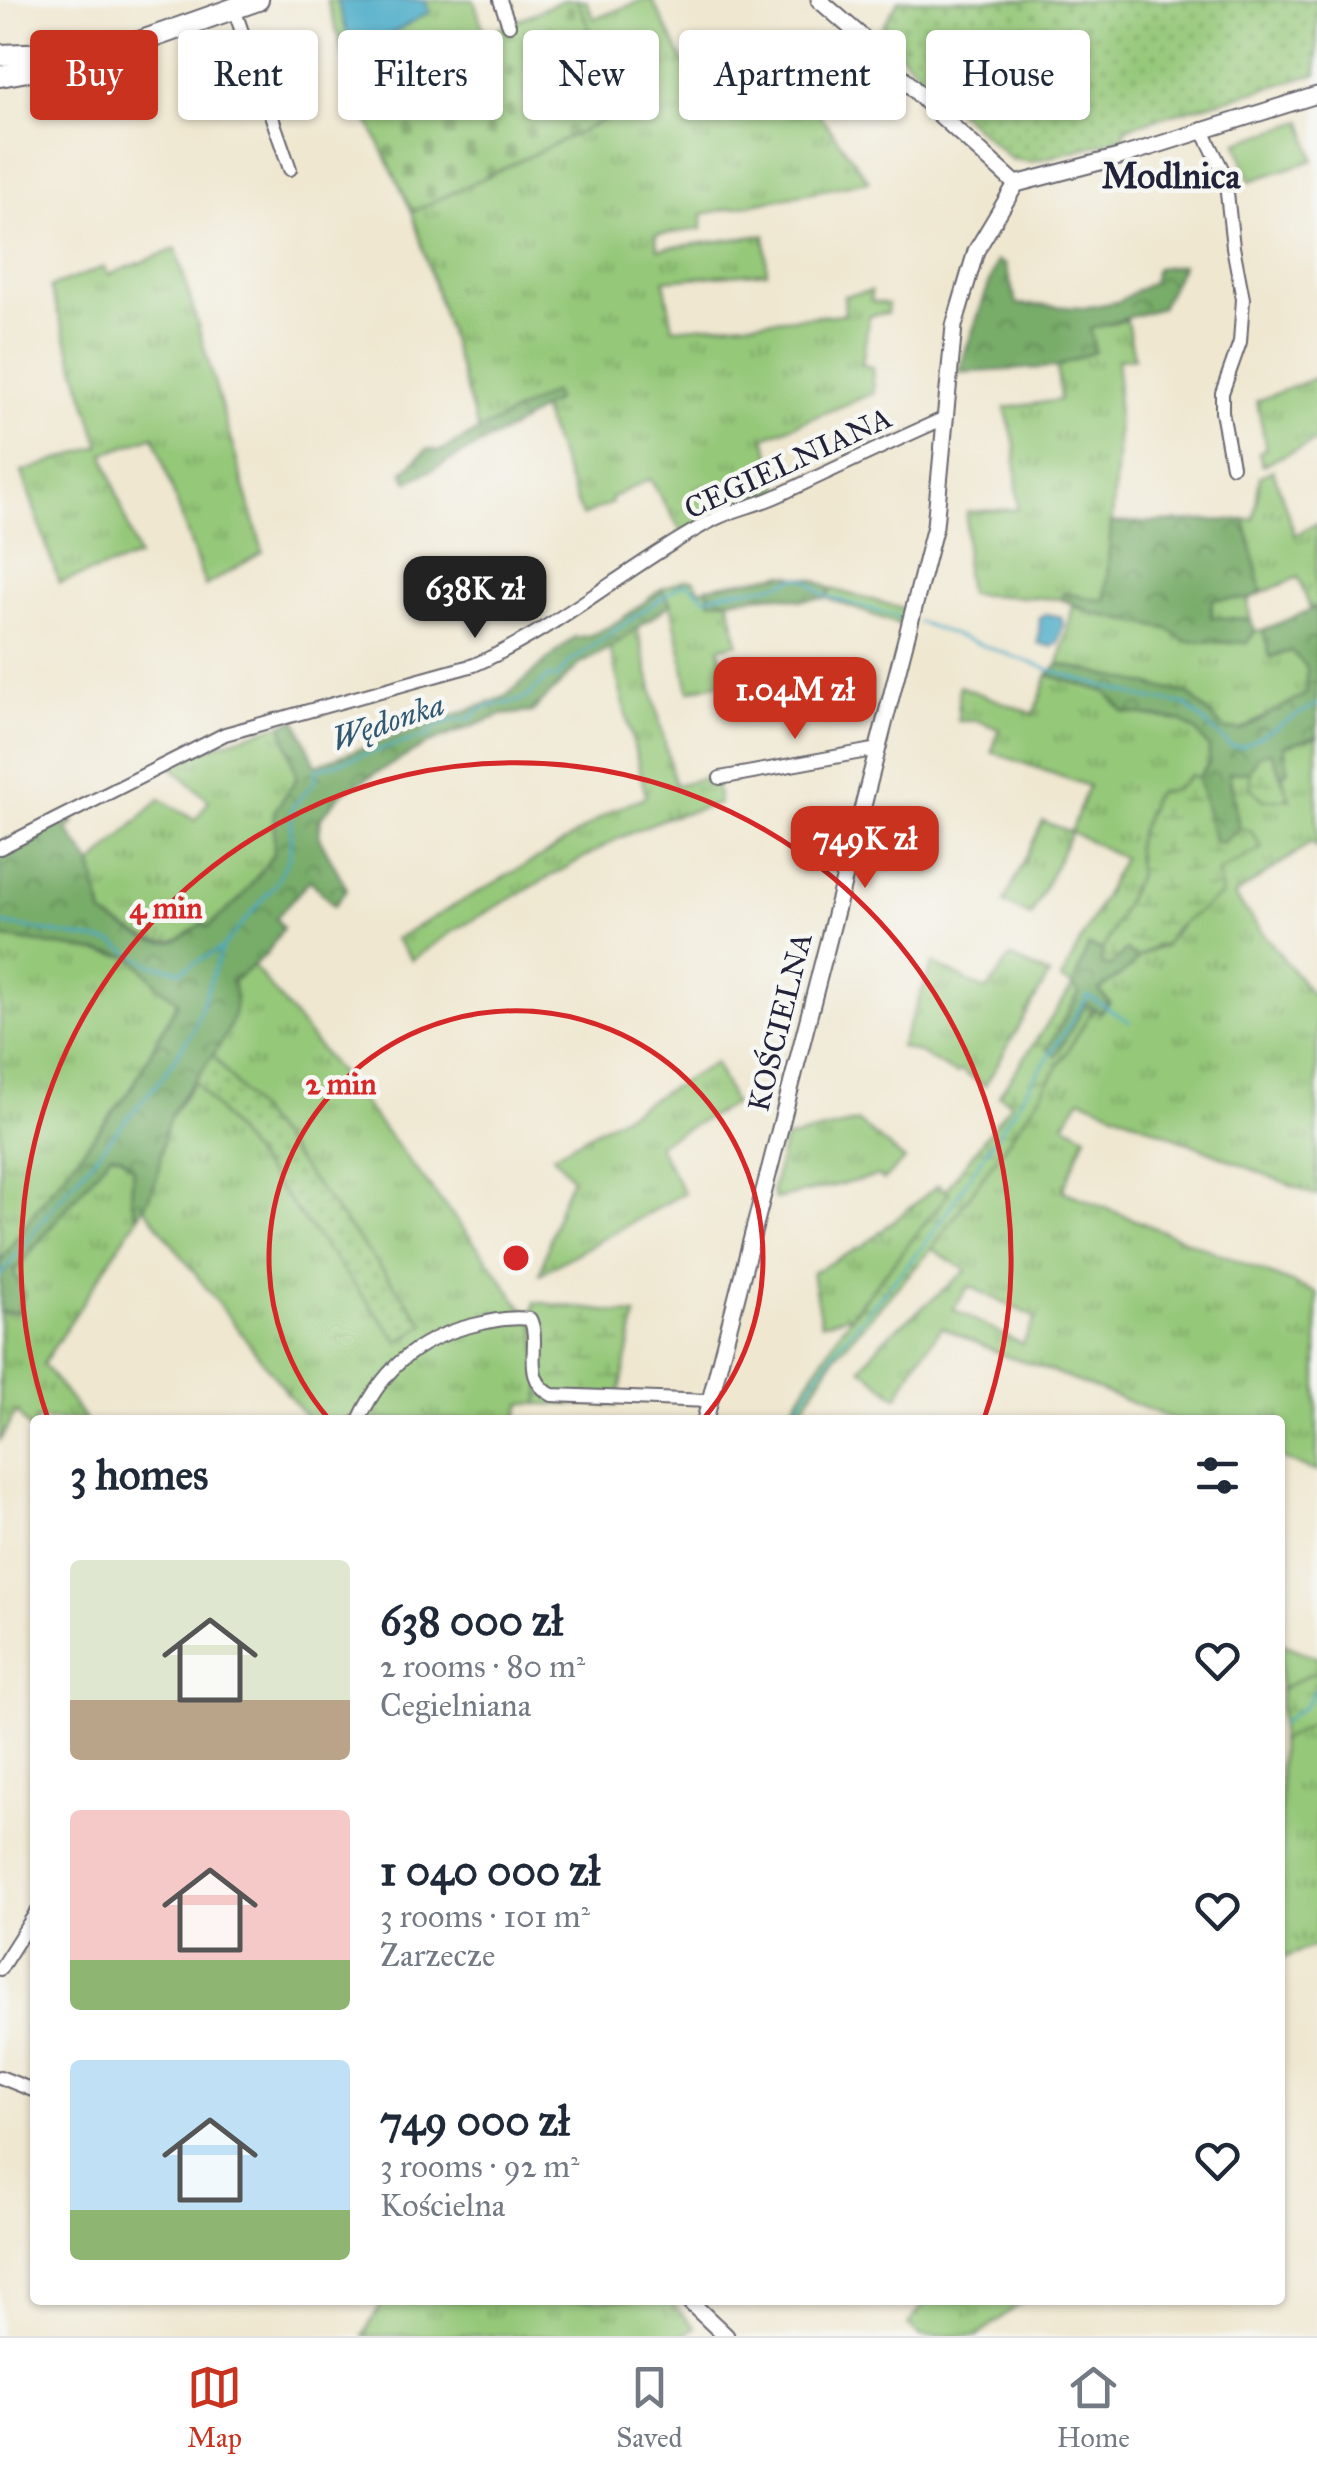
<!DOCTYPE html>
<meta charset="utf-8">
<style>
body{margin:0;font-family:"IM FELL Great Primer",serif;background:#f6f6f7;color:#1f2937;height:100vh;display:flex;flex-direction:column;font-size:38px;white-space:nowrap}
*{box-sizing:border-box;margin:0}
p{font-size:32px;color:#747a83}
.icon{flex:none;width:55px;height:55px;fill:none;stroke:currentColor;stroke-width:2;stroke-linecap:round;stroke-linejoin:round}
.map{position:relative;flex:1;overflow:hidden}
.side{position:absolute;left:30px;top:1415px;width:1255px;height:890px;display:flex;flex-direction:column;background:#fff;border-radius:10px;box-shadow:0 2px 8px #0004}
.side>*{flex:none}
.guide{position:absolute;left:30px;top:30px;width:1258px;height:90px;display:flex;gap:20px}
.price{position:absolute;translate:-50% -85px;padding:0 22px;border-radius:20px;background:#c8321e;color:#fff;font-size:32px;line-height:65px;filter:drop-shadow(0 2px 5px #0008)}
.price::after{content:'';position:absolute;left:50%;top:60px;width:30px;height:22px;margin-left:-15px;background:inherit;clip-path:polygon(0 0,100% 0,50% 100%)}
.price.current{background:#222;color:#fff}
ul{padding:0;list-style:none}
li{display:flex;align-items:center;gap:30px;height:250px;padding:0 40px}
li span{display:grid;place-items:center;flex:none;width:280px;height:200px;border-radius:10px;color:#555}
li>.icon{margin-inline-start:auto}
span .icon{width:120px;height:120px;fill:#fffc;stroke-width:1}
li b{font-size:42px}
h2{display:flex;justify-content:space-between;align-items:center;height:120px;padding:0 40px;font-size:42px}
.chip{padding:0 35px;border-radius:10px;background:#fff;box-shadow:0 2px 8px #0004;font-size:35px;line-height:90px}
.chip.current{background:#c8321e;color:#fff}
.tab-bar{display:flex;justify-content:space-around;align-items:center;height:140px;border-top:2px solid #e0e1e3;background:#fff;font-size:28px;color:#747a83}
.tab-bar a{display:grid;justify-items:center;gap:5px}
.tab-bar .current{color:#c8321e}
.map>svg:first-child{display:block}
.grass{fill:url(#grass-tufts);stroke:#5c755a;stroke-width:2.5;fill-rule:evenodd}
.forest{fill:url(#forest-crowns);stroke:#4d6752;stroke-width:2.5}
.wetland{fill:url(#wetland-marsh);stroke:#5c755a;stroke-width:2.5}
.cemetery{fill:url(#cemetery-stones);stroke:#5c755a;stroke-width:2.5}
.park{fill:url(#park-dots);stroke:#5c755a;stroke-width:2.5}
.pitch{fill:#95c879;stroke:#5c755a;stroke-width:2.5}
.water{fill:#47aac7;stroke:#346681;stroke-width:2.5}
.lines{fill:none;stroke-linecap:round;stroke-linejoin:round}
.stream{stroke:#47aac7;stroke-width:2.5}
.minor-casing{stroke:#6a676f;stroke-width:16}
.tertiary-casing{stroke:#6a676f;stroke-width:19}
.primary-casing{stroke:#6a676f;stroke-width:24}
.minor{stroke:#fff;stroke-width:12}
.tertiary{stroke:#fff;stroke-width:15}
.primary{stroke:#fff;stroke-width:20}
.ring{fill:none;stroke:#d62828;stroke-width:5}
.labels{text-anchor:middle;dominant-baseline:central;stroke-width:9;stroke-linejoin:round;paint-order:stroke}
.street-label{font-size:30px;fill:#22223b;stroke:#f6f6f2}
.water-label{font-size:32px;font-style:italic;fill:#315873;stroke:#f6f6f2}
.quarter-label{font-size:35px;font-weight:bold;fill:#22223b;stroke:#f6f6f2}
.centre{fill:#d62828;stroke:#f6f6f2;stroke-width:5}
.ring-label{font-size:30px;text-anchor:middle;font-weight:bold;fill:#d62828;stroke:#f6f6f2;stroke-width:9;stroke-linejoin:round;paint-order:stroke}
</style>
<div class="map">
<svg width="1317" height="2336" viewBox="0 0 1317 2336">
<defs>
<pattern id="grass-tufts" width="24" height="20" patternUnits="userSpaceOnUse" patternTransform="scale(2.5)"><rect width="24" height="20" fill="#95c879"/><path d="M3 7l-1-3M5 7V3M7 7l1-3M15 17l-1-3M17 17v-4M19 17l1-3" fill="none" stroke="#79a264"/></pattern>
<pattern id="forest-crowns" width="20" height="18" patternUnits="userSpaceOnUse" patternTransform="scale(2.5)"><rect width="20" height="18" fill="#78ac69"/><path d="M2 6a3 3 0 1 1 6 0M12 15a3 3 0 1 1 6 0" fill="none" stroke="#628c58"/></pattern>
<pattern id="wetland-marsh" width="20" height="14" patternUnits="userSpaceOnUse" patternTransform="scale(2.5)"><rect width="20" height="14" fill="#95c879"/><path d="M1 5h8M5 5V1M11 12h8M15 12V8" fill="none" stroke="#79a264"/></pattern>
<pattern id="cemetery-stones" width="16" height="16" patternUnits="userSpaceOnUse" patternTransform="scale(2.5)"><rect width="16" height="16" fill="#95c879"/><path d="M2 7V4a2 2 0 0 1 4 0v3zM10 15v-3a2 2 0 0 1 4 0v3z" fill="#79a264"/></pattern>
<pattern id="park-dots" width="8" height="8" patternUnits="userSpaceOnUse" patternTransform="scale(2.5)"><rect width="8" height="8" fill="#95c879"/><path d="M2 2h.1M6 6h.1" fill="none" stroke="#79a264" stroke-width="1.8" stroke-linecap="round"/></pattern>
</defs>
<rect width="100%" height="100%" fill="#f6f6f2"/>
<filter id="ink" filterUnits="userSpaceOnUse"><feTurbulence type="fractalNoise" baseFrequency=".01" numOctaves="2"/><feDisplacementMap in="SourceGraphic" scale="20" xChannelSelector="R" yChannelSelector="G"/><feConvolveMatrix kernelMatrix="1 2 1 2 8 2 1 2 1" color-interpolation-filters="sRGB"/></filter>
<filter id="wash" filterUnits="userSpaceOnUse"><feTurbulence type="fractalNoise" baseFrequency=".0048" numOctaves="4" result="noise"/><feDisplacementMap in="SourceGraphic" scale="40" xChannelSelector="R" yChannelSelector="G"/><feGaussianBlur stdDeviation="2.25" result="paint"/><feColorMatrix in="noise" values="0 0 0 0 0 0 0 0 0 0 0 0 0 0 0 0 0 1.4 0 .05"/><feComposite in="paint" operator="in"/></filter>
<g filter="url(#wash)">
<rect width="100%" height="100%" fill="#efe7d0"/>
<g class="grass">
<path d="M327,0H474L485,35L355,92Z"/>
<path d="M577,0H586L594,19L643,0H652L701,95L789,74L869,181L702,214V229L655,235L658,249L765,235L767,272L664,280L673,328L845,314L844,296L871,291V301L888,304L887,313L869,316L862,365L872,367L874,393L765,437L780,488L683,534L650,479L611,498L612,503L582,516L541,409L556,400L553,393L479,433L412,212L624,111Z"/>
<path d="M176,249L263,552L205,586L154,436L104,454L138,557L59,583L22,472L100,446L50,287L104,267L108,275Z"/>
<path d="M1127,320L1134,358L1118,359L1117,460L1105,602L1064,593L1061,599L968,594L965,572L967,512L1018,509L1015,444L1005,408L1060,400L1057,367L1095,351L1089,329Z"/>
<path d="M1317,377V441L1262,465L1259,452L1266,448L1257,401Z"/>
<path d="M1273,470L1295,535L1317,523V607L1310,608L1298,577L1262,593L1245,520L1254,519L1260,476Z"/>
<path d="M684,580H693L701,590L707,587L710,601L728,597L738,643L719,648L727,681L689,691L671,604L661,589Z"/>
<path d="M831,589L905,609L901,625L826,598Z"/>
<path d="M1212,599H1248L1250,619L1211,618Z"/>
<path d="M1073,606L1096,614L1168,629L1185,641L1247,643L1255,631L1263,630L1271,657L1291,651L1307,668V693L1241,730L1224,729L1188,694L1059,664Z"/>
<path d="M637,626L675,785L715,775L719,804L665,818L617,839L450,933L412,960L395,939L554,849L609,812L646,796L610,648Z"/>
<path d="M1048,675L1106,692L1124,712L1181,721L1197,732L1209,748V763L1198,778L1190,775L1174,790L1158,792L1152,798C1150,814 1138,829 1136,845C1135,856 1140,866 1137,878L1103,950L1088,947L1073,986L1061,980L1123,858L1071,832L1031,916L1004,903L1043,821L1071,832L1088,786L992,752L999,729L979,721H958L959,686L1034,714Z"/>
<path d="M282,724L297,779L274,812V853L241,898L207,928L203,923C195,929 183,939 174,941C152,947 121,925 103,915L92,865L160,799L195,820L209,801L170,765L210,747Z"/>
<path d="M1317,736V848L1312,842L1234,896L1317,1001V1196L1081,1098L1064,1123L1086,1135L1063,1191L1317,1293V1472L1280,1458V1420H1175L1035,1365L1008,1357L942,1327L917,1361L898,1396L892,1393L861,1368L884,1339L967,1271L932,1249L1041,1094L1093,1009L1100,1013L1110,1003L1099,991C1116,978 1146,947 1164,946L1251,831L1239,828L1229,773L1250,771V787L1289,799L1282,775L1288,769L1284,746ZM969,1286L1036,1318L1022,1344L953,1309Z"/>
<path d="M0,937L132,957L161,988L178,1000L130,1091L40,1204L0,1262Z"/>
<path d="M1010,957L1049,975L985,1086L961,1071L956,1074L918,1052L900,1047L933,963L987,991Z"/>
<path d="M253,965L489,1261L523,1309L533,1312L542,1385L538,1404H522L516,1420H308L144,1207L158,1173L159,1154L169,1118L195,1081L399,1342L425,1324L213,1055L229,1028L232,982Z"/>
<path d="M715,1063L734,1104L657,1144L684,1193L540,1274L559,1208L572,1178L553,1155Z"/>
<path d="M858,1122L905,1160L883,1180L878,1176L775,1199L772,1190L785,1139Z"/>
<path d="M111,1154L121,1156L133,1167L131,1200L138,1217L43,1364L86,1420H35V1436L16,1412L0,1440V1312H18L14,1272Z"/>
<path d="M938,1185L950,1193L851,1315L821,1324L812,1273L864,1245Z"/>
<path d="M1280,1643L1317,1657V1671L1280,1690Z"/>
<path d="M1317,1721V1945L1280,1959V1741Z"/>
<path d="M384,2300H668L695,2327L683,2336H363Z"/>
<path d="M927,2300H1025L977,2336H920L908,2325Z"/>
</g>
<g class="forest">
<path d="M997,261L1005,265L1017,304L1083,308L1117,302L1152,282L1156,268L1182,265L1161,308L1090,329L1095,351L1057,367L958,373Z"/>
<path d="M553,392L556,400L507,431L408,482L403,472L427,449L440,451Z"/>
<path d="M1245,520L1262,593L1248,599H1212L1211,617L1250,619L1255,631L1247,643L1185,641L1168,629L1096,614L1061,599L1064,593L1105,601L1111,523Z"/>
<path d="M782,574L815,580L831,589L826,598L800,600L777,595L710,601L707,587Z"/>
<path d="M661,589L671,604L610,648L579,665L532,712L502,715L431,742L343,792L321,817L319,837L347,889L334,906L310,880L276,918L283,928L266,955L232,982C252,1030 185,1080 169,1120C161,1138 162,1156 158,1174C154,1189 146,1204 138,1217L131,1200L133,1167L121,1156L111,1154L14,1272L24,1294L18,1312H0V1262L40,1204L130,1091L178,1001L161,988L132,957L0,937V854L72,819L75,823L67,829L92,865L103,915C121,925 152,948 174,941C184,938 195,928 203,923L208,927L241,898L274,853V812L297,778L282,724L296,719L316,765L505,697L574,637C599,640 642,605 661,589Z"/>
<path d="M1317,607V736L1284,746L1288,770L1282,775L1271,752L1259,755L1250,771L1229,773L1239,828L1222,844L1214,841L1198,778L1209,763V748L1197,732L1181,721L1124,712L1106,692L1048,675L1059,664L1189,694L1224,729L1241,730L1307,693V668L1291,651L1270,657L1263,630Z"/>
<path d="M1088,946L1103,950L1101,964L1110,966L1126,950L1137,958L1133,966L1099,990L1110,1003L1100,1013L1086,1004L1056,1057L1047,1049L1079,993L1073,986Z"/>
</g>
<g class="wetland">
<path d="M1271,752L1290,799L1264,800L1250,787V771L1259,755Z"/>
<path d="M1191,775L1198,778L1214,841L1222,844L1239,828L1251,831L1262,848L1218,872L1221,895L1175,928L1164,946H1155L1137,958L1126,950L1110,966L1101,964L1103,950L1137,878C1140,866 1135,856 1136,845C1138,829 1150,814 1152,798L1158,792L1174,790Z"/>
<path d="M1073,986L1079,993L1047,1049L1056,1056L1086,1004L1093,1009L1041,1094L932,1249L835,1356L795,1420L786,1418L842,1328L949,1193L947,1188L1011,1103L999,1095Z"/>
<path d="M535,1302L636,1315L617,1405L538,1404L542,1385L533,1312Z"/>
<path d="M1317,1671V1721L1280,1741V1690Z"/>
</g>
<path class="cemetery" d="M563,0H577L624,111L412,212L355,92Z"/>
<g class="park">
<path d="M899,0H1317V74L1130,126L1125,130L1124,138L1031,162L1011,159L950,104L879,32Z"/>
<path d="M213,1055L425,1324L399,1342L195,1081Z"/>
</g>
<path class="pitch" d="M1303,121L1314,160L1250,181L1237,142Z"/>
<g class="water">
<path d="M337,0H425L429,12L354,55Z"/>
<path d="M1047,614L1061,617L1063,624L1058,643L1052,647L1038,643L1040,618Z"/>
</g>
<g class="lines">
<g class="stream">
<path d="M918,622L1062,674L1142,697L1186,705L1230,746L1242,747L1317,704"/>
<path d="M0,923L113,943L150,964L181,971L220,949"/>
<path d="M0,1276L55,1204L165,1074L193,1030L222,948L275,885L290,855L292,808L314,782L316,770C355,757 389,746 428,736C437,720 454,721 471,718C483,701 504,707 523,699C533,694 540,685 547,677L557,678L570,662L682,584H689L706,598C736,585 768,592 797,577L807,580L825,596L903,618"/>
<path d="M791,1416L836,1348L927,1242L1088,996L1130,1022"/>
<path d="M1280,1724L1305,1706L1317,1687"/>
</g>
</g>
</g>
<g filter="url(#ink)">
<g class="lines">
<defs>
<g id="minor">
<path d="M500,0L509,25"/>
<path d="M234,9L290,169"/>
<path d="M1202,129L1225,175L1233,247L1243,299L1240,342L1222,393V412L1232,466"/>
<path d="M720,778L878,749"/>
<path d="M0,848L225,734L474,665C561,627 631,563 715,519C735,509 758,505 779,495C834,469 889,443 945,418"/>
<path d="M359,1420C385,1364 423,1335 483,1323C500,1319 513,1317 530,1319C542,1344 520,1378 552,1395L710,1401"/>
<path d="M0,1969L35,1914"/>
<path d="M0,2077L35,2091"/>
</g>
<g id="tertiary">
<path d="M819,0L877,50L930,106L1016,184"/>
<path d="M1016,184L1119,157L1317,95"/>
<path d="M705,1420L935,526L954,326L976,251L1016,184"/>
<path d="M688,2300L726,2336"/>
</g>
<g id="primary">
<path d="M0,55L50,53L94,44"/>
<path d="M0,76L88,60L258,0"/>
</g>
</defs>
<use href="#minor" class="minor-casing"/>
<use href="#tertiary" class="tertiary-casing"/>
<use href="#primary" class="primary-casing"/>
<use href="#minor" class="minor"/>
<use href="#tertiary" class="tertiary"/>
<use href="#primary" class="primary"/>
</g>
</g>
<g class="ring">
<path d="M328 1418A247 247 0 1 1 704 1418"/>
<path d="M48 1419A495 495 0 1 1 984 1419"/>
</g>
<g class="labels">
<g class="street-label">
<text transform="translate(788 463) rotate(-25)">CEGIELNIANA</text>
<text transform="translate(780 1022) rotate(-76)">KOŚCIELNA</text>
</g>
<g class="water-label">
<text transform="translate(388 722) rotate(-19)">Wędonka</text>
</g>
<g class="quarter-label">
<text x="1171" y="176">Modlnica</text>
</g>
</g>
<circle cx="516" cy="1258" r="15" class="centre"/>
<g class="ring-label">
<text x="166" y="918">4 min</text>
<text x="341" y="1094">2 min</text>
</g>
</svg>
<b class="price current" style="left:475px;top:641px">638K zł</b>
<b class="price" style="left:795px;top:742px">1.04M zł</b>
<b class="price" style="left:865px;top:891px">749K zł</b>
<div class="guide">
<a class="chip current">Buy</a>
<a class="chip">Rent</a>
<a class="chip">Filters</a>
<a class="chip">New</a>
<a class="chip">Apartment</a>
<a class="chip">House</a>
</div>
<section class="side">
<h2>3 homes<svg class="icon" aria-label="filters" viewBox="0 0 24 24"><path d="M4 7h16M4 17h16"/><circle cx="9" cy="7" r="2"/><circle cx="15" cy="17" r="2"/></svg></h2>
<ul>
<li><span style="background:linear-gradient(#dfe7d0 70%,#b9a48a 0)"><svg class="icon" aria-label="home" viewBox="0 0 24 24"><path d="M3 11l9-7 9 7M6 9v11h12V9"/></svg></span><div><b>638 000 zł</b><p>2 rooms · 80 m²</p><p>Cegielniana</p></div><svg class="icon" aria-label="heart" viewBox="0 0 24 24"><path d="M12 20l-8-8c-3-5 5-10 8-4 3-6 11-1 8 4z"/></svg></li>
<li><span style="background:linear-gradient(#f6c9c9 75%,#8fb573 0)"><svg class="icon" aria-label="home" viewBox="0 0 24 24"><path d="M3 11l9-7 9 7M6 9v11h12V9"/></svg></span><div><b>1 040 000 zł</b><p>3 rooms · 101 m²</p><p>Zarzecze</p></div><svg class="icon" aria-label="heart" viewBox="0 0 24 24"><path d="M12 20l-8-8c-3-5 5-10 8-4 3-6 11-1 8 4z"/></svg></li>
<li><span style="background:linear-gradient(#bfe0f5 75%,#8fb573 0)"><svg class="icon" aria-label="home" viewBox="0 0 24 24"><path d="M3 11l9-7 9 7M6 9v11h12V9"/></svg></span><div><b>749 000 zł</b><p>3 rooms · 92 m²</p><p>Kościelna</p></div><svg class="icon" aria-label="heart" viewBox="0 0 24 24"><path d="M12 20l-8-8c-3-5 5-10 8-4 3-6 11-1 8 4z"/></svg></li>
</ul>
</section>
</div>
<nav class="tab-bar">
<a class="current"><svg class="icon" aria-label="map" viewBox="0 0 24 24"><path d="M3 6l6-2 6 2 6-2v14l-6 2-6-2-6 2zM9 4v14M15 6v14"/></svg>Map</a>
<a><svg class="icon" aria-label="saved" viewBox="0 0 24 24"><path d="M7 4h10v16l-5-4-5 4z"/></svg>Saved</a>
<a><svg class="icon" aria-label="home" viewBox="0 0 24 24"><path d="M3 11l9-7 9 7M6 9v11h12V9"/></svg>Home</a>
</nav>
